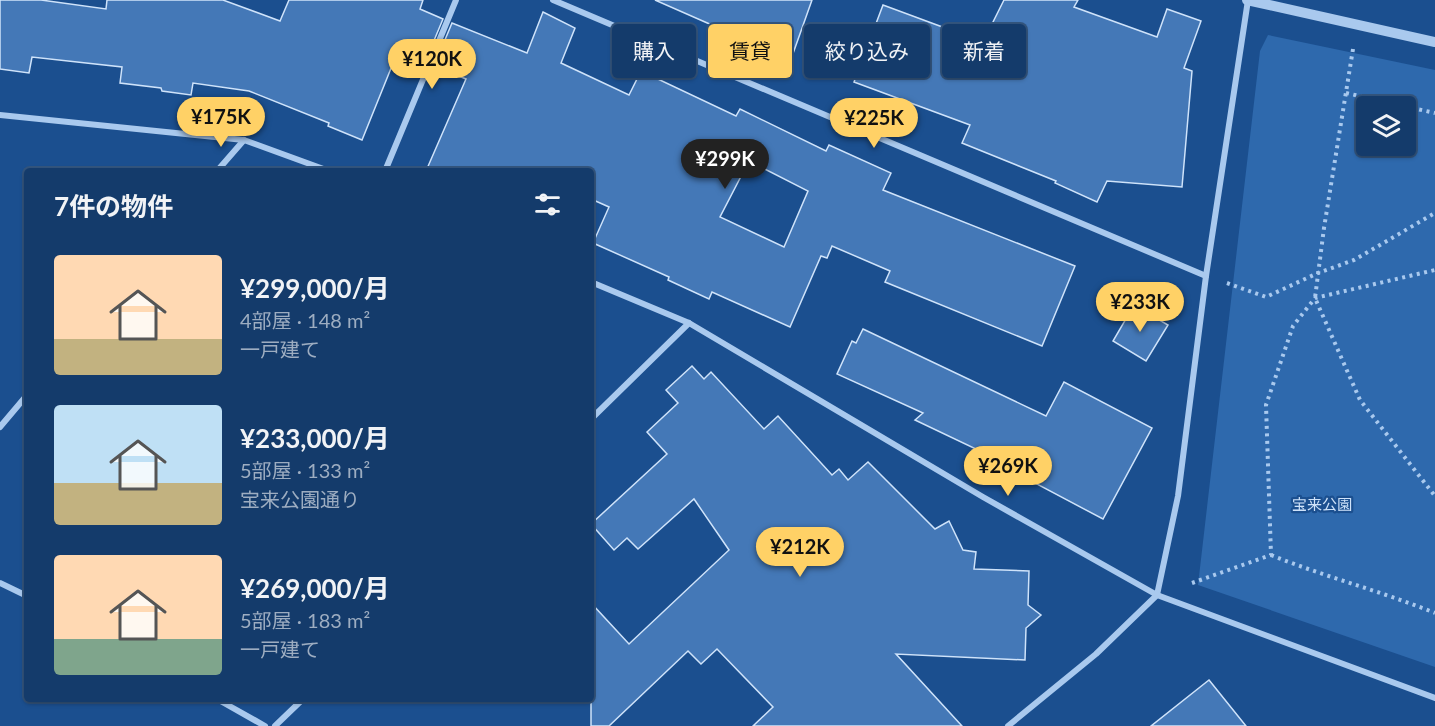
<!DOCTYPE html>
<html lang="ja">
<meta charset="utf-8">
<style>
body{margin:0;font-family:Lato,"Noto Sans JP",sans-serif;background:#1d4271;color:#f1f3f6;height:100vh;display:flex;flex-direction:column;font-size:22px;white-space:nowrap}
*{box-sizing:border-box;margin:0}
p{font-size:20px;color:#9dadc1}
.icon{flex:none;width:33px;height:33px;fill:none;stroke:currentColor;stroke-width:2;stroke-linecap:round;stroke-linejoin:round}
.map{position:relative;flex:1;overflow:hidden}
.drawer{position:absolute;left:24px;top:168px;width:570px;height:534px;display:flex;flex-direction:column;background:#143b6b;border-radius:6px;box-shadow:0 2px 4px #0004,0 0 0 2px #33557e}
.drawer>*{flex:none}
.hud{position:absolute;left:612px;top:24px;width:570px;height:54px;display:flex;gap:12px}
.buttons{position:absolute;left:1356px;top:96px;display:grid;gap:12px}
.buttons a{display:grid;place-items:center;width:60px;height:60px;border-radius:6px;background:#143b6b;box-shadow:0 2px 4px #0004,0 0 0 2px #33557e;font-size:30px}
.price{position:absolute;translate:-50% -51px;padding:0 14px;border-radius:21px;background:#ffd166;color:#111;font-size:20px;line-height:39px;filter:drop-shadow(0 2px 3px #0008)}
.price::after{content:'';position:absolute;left:50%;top:36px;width:18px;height:14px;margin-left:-9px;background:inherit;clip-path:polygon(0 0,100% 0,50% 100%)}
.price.selected{background:#222;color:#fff}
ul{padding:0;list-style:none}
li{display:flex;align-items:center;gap:18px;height:150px;padding:0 30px}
li span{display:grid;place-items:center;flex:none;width:168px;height:120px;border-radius:6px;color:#555}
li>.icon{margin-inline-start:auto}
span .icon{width:72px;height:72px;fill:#fffc;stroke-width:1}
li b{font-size:26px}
h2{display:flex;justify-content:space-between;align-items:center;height:72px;padding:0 30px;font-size:26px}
.pill{padding:0 21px;border-radius:6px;background:#143b6b;box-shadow:0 2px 4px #0004,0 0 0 2px #33557e;font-size:21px;line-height:54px}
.pill.selected{background:#ffd166;color:#111}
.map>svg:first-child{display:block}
.green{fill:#2e69ad;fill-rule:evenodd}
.building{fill:#4478b7;stroke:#cfe3fa;stroke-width:1.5;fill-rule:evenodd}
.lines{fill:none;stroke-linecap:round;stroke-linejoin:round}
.path{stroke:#a9c9ee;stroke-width:4;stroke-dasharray:3 4.5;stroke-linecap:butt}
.minor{stroke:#a9c9ee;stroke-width:6}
.tertiary{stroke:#a9c9ee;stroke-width:10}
.labels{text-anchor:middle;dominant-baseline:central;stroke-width:4.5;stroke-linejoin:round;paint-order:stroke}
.park-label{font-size:15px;fill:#cfe3fa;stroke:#1b4f8f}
</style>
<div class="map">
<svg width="1435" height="726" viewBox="0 0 1435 726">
<rect width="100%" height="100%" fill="#1b4f8f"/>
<path class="green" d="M1268,35L1435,70V667L1198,585L1260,51ZM1366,106H1406V146H1366Z"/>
<g class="building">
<path d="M0,0H41L106,9L107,0H223L280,21L289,0H423L420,9L443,19L425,62L398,51L362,140L328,126L329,123L249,91L193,83L191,95L162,91L161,88L120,83L122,67L32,57L29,73L0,69Z"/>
<path d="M655,0H812L790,62L727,40L730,33Z"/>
<path d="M1004,0H1078L1074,7L1157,37L1167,9L1201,21L1184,68L1192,71L1182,187L1107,181L1097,202L1055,183L1056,181L962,143L970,125L854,82L883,5L983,42Z"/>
<path d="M543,12L575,28L561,63L629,95L641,71L736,116L740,109L826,151L829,145L891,173L883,190L1075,266L1042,346L885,282L890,271L832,246L827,258L821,256L790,327L712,292L709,299L668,280L669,277L593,243L609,207L591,199V171H426L466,79L434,66L452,23L527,53ZM749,161L808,191L784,247L720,217Z"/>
<path d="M1134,305L1168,325L1146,361L1113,341Z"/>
<path d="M863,329L1046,416L1064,382L1152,428L1103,519L1016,473L1018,469L915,420L923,413L837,374L852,341L856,343Z"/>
<path d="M692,366L704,379L711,372L764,429L778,416L832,475L839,469L848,480L868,462L935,529L949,521L963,550L976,552L974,569L1029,571L1028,605L1041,615L1026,628L1025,660L896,654L962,726H753L773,707L717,649L701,664L688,651L609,726H591V603L629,644L729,550L694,499L638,549L627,538L614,550L591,524L667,454L647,432L678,403L666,390Z"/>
<path d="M1209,680L1246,726H1151Z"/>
</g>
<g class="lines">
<g class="path">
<path d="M1353,49L1324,228L1315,298L1360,400L1435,496"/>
<path d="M1346,93L1435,113"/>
<path d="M1227,283L1266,297L1318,273L1354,260L1435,213"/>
<path d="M1271,555C1325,577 1381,591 1435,613"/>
<path d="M1192,583L1271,555L1266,405L1293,326L1315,298L1435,270"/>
</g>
<g class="minor">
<path d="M553,0L1206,276"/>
<path d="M0,115L244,140L329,171"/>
<path d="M217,171L244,140"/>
<path d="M385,171L456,0"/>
<path d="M591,282L689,323L983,497L1157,595L1435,698"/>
<path d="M591,419L689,323"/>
<path d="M0,427L27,395"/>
<path d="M0,583L27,596"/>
<path d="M217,699L265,726"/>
<path d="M275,726L303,699"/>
<path d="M1008,726L1096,654L1157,595L1178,496L1206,276L1248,0"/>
</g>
<path class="tertiary" d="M1247,0L1435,42"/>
</g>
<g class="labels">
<g class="park-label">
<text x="1322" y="504">宝来公園</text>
</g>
</g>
</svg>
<div class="buttons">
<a><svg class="icon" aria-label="layers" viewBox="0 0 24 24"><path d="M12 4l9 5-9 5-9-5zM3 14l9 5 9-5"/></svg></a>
</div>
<b class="price" style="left:432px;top:90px">¥120K</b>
<b class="price" style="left:221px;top:148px">¥175K</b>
<b class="price" style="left:874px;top:149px">¥225K</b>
<b class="price selected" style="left:725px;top:190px">¥299K</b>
<b class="price" style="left:1140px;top:333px">¥233K</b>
<b class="price" style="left:1008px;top:497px">¥269K</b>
<b class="price" style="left:800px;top:578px">¥212K</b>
<div class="hud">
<a class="pill">購入</a>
<a class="pill selected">賃貸</a>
<a class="pill">絞り込み</a>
<a class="pill">新着</a>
</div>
<section class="drawer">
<h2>7件の物件<svg class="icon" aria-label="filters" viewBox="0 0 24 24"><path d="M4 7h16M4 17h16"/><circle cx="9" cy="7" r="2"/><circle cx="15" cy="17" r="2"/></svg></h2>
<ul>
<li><span style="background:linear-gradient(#ffd9b3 70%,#c2b280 0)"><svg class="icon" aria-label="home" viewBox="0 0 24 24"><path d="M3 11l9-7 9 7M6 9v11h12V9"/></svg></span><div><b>¥299,000/月</b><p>4部屋 · 148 m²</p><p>一戸建て</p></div></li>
<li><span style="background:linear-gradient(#bfe0f5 65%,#c2b280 0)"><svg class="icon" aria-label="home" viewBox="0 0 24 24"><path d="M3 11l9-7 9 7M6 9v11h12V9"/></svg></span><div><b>¥233,000/月</b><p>5部屋 · 133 m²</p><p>宝来公園通り</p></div></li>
<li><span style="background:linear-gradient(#ffd9b3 70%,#7fa58c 0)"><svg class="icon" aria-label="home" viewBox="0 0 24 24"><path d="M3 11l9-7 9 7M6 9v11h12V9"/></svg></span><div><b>¥269,000/月</b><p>5部屋 · 183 m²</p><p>一戸建て</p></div></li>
</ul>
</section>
</div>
